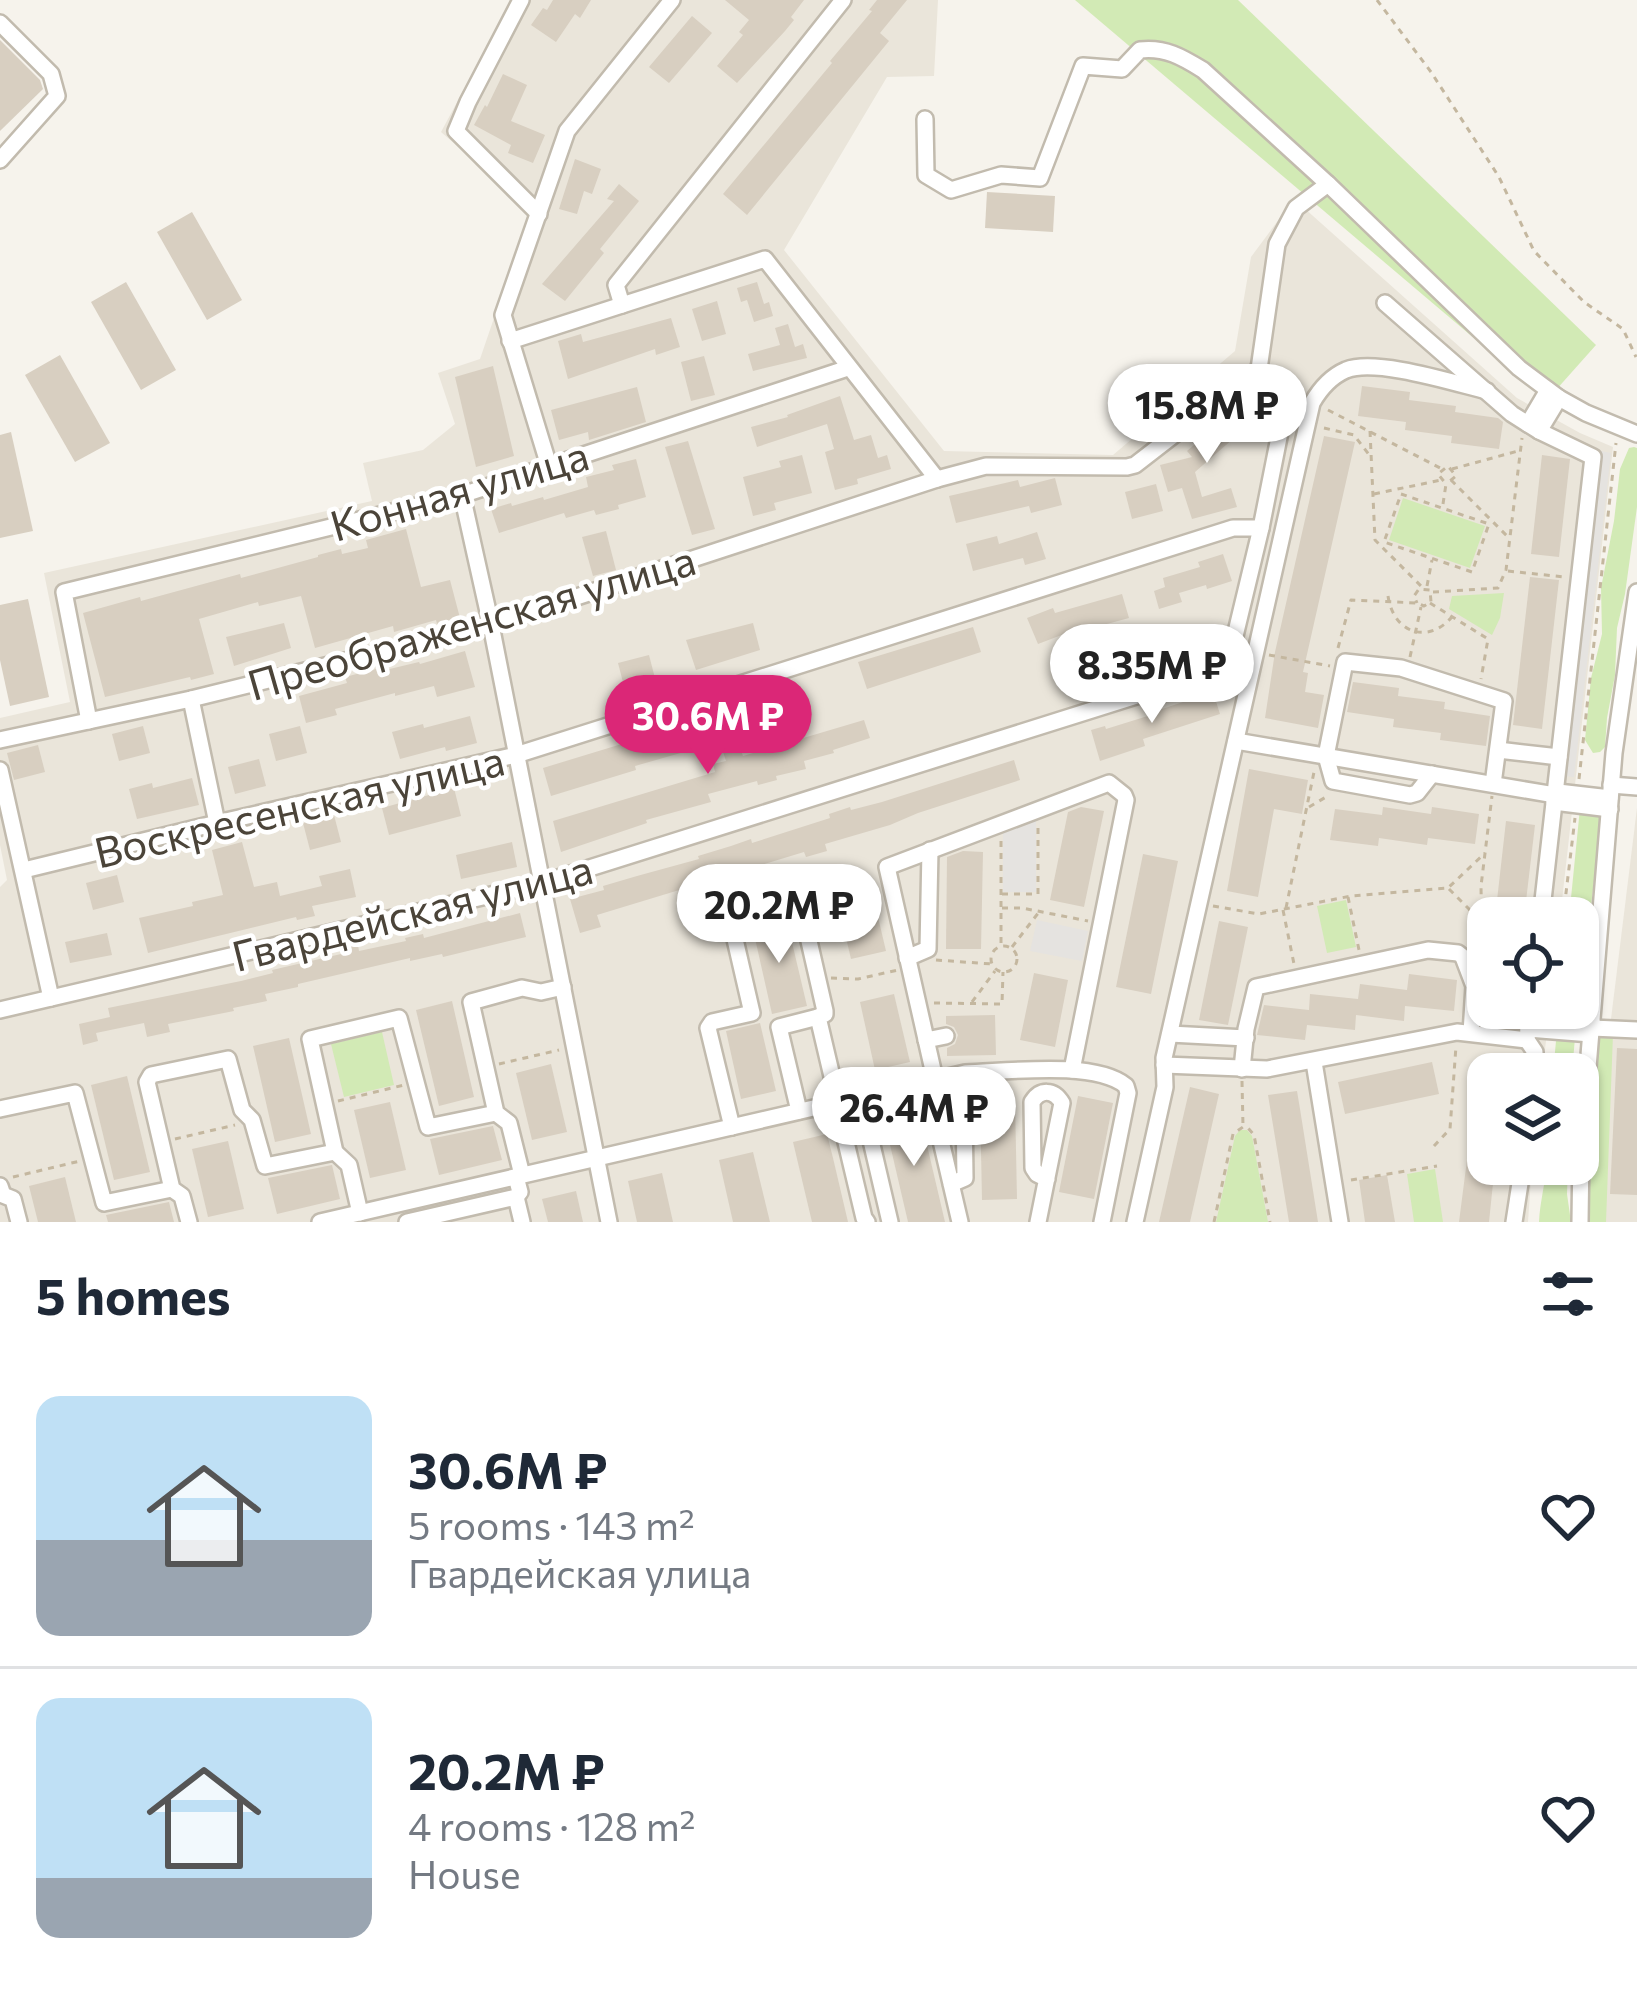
<!DOCTYPE html>
<meta charset="utf-8">
<style>
body{margin:0;font-family:Commissioner,sans-serif;background:#f6f6f7;color:#1f2937;height:100vh;display:flex;flex-direction:column;font-size:45px;white-space:nowrap}
*{box-sizing:border-box;margin:0}
p{font-size:39px;color:#747a83}
.icon{flex:none;width:66px;height:66px;fill:none;stroke:currentColor;stroke-width:2;stroke-linecap:round;stroke-linejoin:round}
.map{position:relative;height:1222px;overflow:hidden}
.details{display:flex;flex-direction:column;background:#fff;flex:1}
.details>*{flex:none}
.controls{position:absolute;left:1467px;top:897px;display:grid;gap:24px}
.controls a{display:grid;place-items:center;width:132px;height:132px;border-radius:24px;background:#fff;box-shadow:0 3px 9px #0004;font-size:60px}
.price{position:absolute;translate:-50% -102px;padding:0 27px;border-radius:42px;background:#fff;color:#222;font-size:39px;line-height:78px;filter:drop-shadow(0 3px 6px #0008)}
.price::after{content:'';position:absolute;left:50%;top:72px;width:36px;height:27px;margin-left:-18px;background:inherit;clip-path:polygon(0 0,100% 0,50% 100%)}
.price.current{background:#db2777;color:#fff}
ul{padding:0;list-style:none}
li{display:flex;align-items:center;gap:36px;height:300px;padding:0 36px}
li+li{border-top:3px solid #e0e1e3}
li span{display:grid;place-items:center;flex:none;width:336px;height:240px;border-radius:24px;color:#555}
li>.icon{margin-inline-start:auto}
span .icon{width:144px;height:144px;fill:#fffc;stroke-width:1}
li b{font-size:51px}
h2{display:flex;justify-content:space-between;align-items:center;height:144px;padding:0 36px;font-size:51px}
.map>svg:first-child{display:block}
.residential{fill:#eae5da}
.green{fill:#d2eab5}
.parking{fill:#e5e3e0}
.building{fill:#d8cfc1}
.lines{fill:none;stroke-linecap:round;stroke-linejoin:round}
.minor-casing{stroke:#c2bbae;stroke-width:20}
.path{stroke:#c4b79f;stroke-width:3;stroke-dasharray:6 6;stroke-linecap:butt}
.minor{stroke:#fff;stroke-width:15}
.labels{text-anchor:middle;dominant-baseline:central;stroke-width:9;stroke-linejoin:round;paint-order:stroke}
.street-label{font-size:42px;fill:#4b4439;stroke:#fff}
</style>
<div class="map">
<svg width="1637" height="1222" viewBox="0 0 1637 1222">
<rect width="100%" height="100%" fill="#f6f3ec"/>
<g class="residential">
<path d="M512,0H938L934,76L887,77L784,250L944,451L1113,455L1235,351L1251,257L1294,199L1517,398L1580,433L1613,447L1560,918H1488V1008H1550L1542,1074H1488V1164H1532L1528,1222H0V887L7,880L0,845V718L70,702L44,573L372,501L363,463L423,450L455,424L438,373L480,359L531,210L441,132Z"/>
<path d="M1637,808V1222H1602L1611,1019Z"/>
</g>
<g class="green">
<path d="M1075,0H1238L1596,345L1547,400Z"/>
<path d="M1634,447L1637,448V507L1625,594L1617,628L1615,675L1607,718L1605,747L1600,752L1593,753L1585,740L1591,678L1602,634L1601,588L1614,521L1620,469L1629,448Z"/>
<path d="M1403,498L1485,526L1470,568L1389,540Z"/>
<path d="M1504,593L1500,618L1492,635L1449,609L1452,596Z"/>
<path d="M1581,798L1601,813C1594,901 1578,987 1572,1074H1553L1559,1008H1578V918H1569Z"/>
<path d="M1346,900L1356,947L1327,953L1317,906Z"/>
<path d="M382,1032L394,1085L344,1097L331,1044Z"/>
<path d="M1613,1034L1606,1222H1588L1586,1153L1595,1035Z"/>
<path d="M1240,1130H1247L1252,1136L1268,1222H1216L1235,1136Z"/>
<path d="M1547,1164H1568L1567,1194L1571,1222H1539C1540,1202 1545,1184 1547,1164Z"/>
<path d="M1435,1169L1443,1222H1414L1407,1174Z"/>
</g>
<g class="parking">
<path d="M1601,451L1611,453L1574,777L1563,776Z"/>
<path d="M1036,818V892H1003V830Z"/>
<path d="M1037,920L1088,931L1082,961L1030,951Z"/>
</g>
<g class="building">
<path d="M553,0H591L580,18L575,14L556,42L531,25L543,8L547,10Z"/>
<path d="M725,0H804L791,17L794,20L785,31L737,83L717,66L743,35L739,32L749,20Z"/>
<path d="M877,0H907L880,33L889,41L747,215L723,194L832,63L830,61L872,11L869,10Z"/>
<path d="M692,16L712,33L669,83L649,67Z"/>
<path d="M0,40L40,80L43,89L0,131Z"/>
<path d="M503,74L527,85L511,121L545,135L533,163L508,153L511,145L474,125L485,105L487,107Z"/>
<path d="M575,159L601,169L592,194L584,191L577,214L559,209Z"/>
<path d="M619,184L639,201L600,249L604,253L565,301L542,284L614,201L607,199Z"/>
<path d="M987,192L1055,196L1053,232L985,228Z"/>
<path d="M192,212L242,300L207,320L157,232Z"/>
<path d="M126,282L176,370L141,390L91,302Z"/>
<path d="M757,282L764,304L769,302L773,316L754,322L747,300L741,302L737,288Z"/>
<path d="M717,301L726,334L702,341L692,309Z"/>
<path d="M671,318L680,347L656,355L655,349L568,379L558,341L581,334L583,342Z"/>
<path d="M788,324L795,347L803,344L807,358L753,371L748,354L780,345L775,328Z"/>
<path d="M60,355L110,443L75,462L25,375Z"/>
<path d="M704,356L715,395L691,401L681,362Z"/>
<path d="M493,366L514,456L476,467L455,377Z"/>
<path d="M1362,386L1410,392L1409,400L1456,406L1455,412L1498,418L1503,422L1499,449L1451,443L1452,436L1405,430L1406,422L1358,416Z"/>
<path d="M637,387L646,422L589,440L588,432L559,440L551,410Z"/>
<path d="M840,396L854,440L871,435L878,458L887,455L891,469L857,479L858,484L835,490L825,452L834,449L827,424L757,447L751,427L788,417L787,415Z"/>
<path d="M1243,403L1257,418L1195,472L1202,497L1231,488L1237,507L1192,519L1182,488L1168,492L1160,465L1192,457L1187,451Z"/>
<path d="M11,432L33,531L0,538V435Z"/>
<path d="M1324,436L1355,442L1303,672L1308,673L1305,692L1324,695L1318,728L1265,718L1275,652Z"/>
<path d="M688,441L715,529L692,535L665,447Z"/>
<path d="M802,455L812,493L774,503L776,510L753,516L743,477L781,467L779,461Z"/>
<path d="M1542,455L1570,459L1559,557L1531,554Z"/>
<path d="M636,459L646,497L618,505L619,509L596,515L594,510L566,518L564,513L499,533L491,509L511,503L512,506L543,497L544,500L588,487L586,477L614,470L612,465Z"/>
<path d="M1055,478L1062,505L1031,513L1029,506L956,523L949,496L1018,480L1020,487Z"/>
<path d="M1156,484L1163,511L1132,519L1125,492Z"/>
<path d="M406,529L421,587L450,580L460,618L437,624L436,620L394,632L393,626L315,648L301,596L259,606L258,602L199,619L214,674L191,680L190,677L105,697L83,613L140,597L141,601L240,574L241,578L318,557V555L341,549L342,554L368,548L366,540Z"/>
<path d="M606,531L616,570L593,576L582,537Z"/>
<path d="M1037,532L1046,559L1025,565L1023,558L973,571L966,544L997,536L999,544Z"/>
<path d="M1223,554L1232,581L1207,589L1206,585L1179,593L1182,602L1159,609L1154,591L1165,587L1163,578L1200,567L1198,562Z"/>
<path d="M1530,577L1559,580L1542,729L1513,725Z"/>
<path d="M1122,594L1129,618L1081,631L1080,628L1038,644L1027,618L1053,608L1055,613Z"/>
<path d="M28,599L49,697L10,706L0,660V605Z"/>
<path d="M284,623L291,648L234,666L226,637Z"/>
<path d="M753,623L760,650L696,670L686,640Z"/>
<path d="M973,627L981,652L867,689L858,662Z"/>
<path d="M465,651L475,687L437,697L434,686L395,696V693L335,709L337,715L306,723L299,696L347,683L345,677L376,669L377,672L419,662L420,664Z"/>
<path d="M649,655L656,682L625,690L618,663Z"/>
<path d="M1353,682L1399,688L1398,696L1445,702L1444,709L1490,716L1486,746L1440,740L1441,733L1393,727L1394,719L1347,712Z"/>
<path d="M1213,692L1220,714L1143,739L1145,746L1100,761L1091,730L1105,726L1106,729L1151,715L1150,713Z"/>
<path d="M758,700L765,723L735,733L743,756L864,720L870,738L833,750L834,753L804,761L806,769L776,776L777,780L758,785L757,781L708,794L711,802L646,820L647,823L561,852L553,821L715,772L713,764L726,761L711,715Z"/>
<path d="M470,716L477,743L446,751L445,747L400,759L392,732L423,724L424,728Z"/>
<path d="M691,722L698,748L635,766L636,770L551,796L543,768L638,739L637,736Z"/>
<path d="M143,726L150,753L119,761L112,734Z"/>
<path d="M300,726L307,753L276,761L269,734Z"/>
<path d="M38,745L45,772L14,780L7,753Z"/>
<path d="M259,759L266,786L235,794L228,767Z"/>
<path d="M1014,760L1020,780L918,813L890,825L825,844L827,851L806,857L804,852L597,915L601,927L580,933L570,899L604,890L603,886L637,876L699,859L698,856L731,846L751,839L752,843L830,818L829,814L850,807L851,810L882,802Z"/>
<path d="M1249,769L1308,780L1302,814L1274,809L1258,897L1227,891Z"/>
<path d="M192,778L199,805L137,819L129,789L152,783L153,788Z"/>
<path d="M454,788L461,816L389,835L382,808Z"/>
<path d="M1081,807L1104,811L1084,907L1050,900L1068,812Z"/>
<path d="M1383,807L1431,814L1432,807L1479,814L1475,844L1428,838L1427,845L1379,838L1378,846L1330,840L1335,809L1382,815Z"/>
<path d="M334,815L341,842L310,850L303,823Z"/>
<path d="M1506,821L1535,825L1524,918H1495Z"/>
<path d="M242,842L254,887L277,882L280,896L322,886L319,876L350,869L356,897L312,906L315,916L297,920L296,917L148,953L139,918L193,906L192,902L223,895L212,850Z"/>
<path d="M512,842L517,867L461,879L456,855Z"/>
<path d="M963,851L983,852L981,949H946L947,857Z"/>
<path d="M1143,854L1178,861L1151,994L1116,987Z"/>
<path d="M117,875L124,902L93,910L86,883Z"/>
<path d="M870,883L886,951L851,959L835,891Z"/>
<path d="M520,913L526,937L443,957L442,954L410,961V958L298,984V987L265,994L267,1001L233,1008L234,1011L168,1024L170,1032L147,1037L144,1023L96,1033L98,1041L83,1045L79,1024L110,1017L108,1008L241,981L273,973L272,970L341,954L340,949L358,945L359,951L406,941L405,938L423,934L424,938Z"/>
<path d="M786,917L807,1006L772,1014L752,925Z"/>
<path d="M1219,921L1248,927L1228,1025L1199,1020Z"/>
<path d="M107,933L112,955L70,963L65,942Z"/>
<path d="M1034,973L1068,980L1055,1047L1020,1040Z"/>
<path d="M1409,974L1457,980L1454,1011L1405,1006L1404,1021L1356,1015L1355,1030L1307,1025L1305,1040L1257,1035L1264,1005L1309,1010L1310,994L1358,999L1360,984L1407,990Z"/>
<path d="M894,994L910,1062L875,1070L860,1002Z"/>
<path d="M452,1001L474,1097L439,1106L416,1010Z"/>
<path d="M995,1015L996,1055L947,1056V1048L955,1044L958,1035L954,1027L946,1024V1016Z"/>
<path d="M760,1023L776,1091L741,1099L726,1031Z"/>
<path d="M289,1038L311,1134L275,1142L253,1046Z"/>
<path d="M1617,1048L1637,1049V1195L1610,1194Z"/>
<path d="M1432,1062L1439,1094L1345,1114L1338,1082Z"/>
<path d="M551,1064L567,1132L532,1140L516,1073Z"/>
<path d="M127,1076L150,1172L114,1180L91,1085Z"/>
<path d="M1190,1087L1219,1094L1190,1222H1159Z"/>
<path d="M1297,1091L1300,1109L1318,1222H1289L1268,1095Z"/>
<path d="M1078,1096L1113,1103L1094,1199L1059,1192Z"/>
<path d="M1015,1101L1017,1199L982,1200L980,1102Z"/>
<path d="M390,1102L406,1170L370,1178L354,1110Z"/>
<path d="M919,1111L945,1222H908L884,1119Z"/>
<path d="M1480,1112H1488V1164H1495L1489,1222H1459L1468,1152L1476,1153Z"/>
<path d="M493,1126L502,1160L439,1175L430,1139Z"/>
<path d="M827,1134L833,1158L848,1222H812L793,1142Z"/>
<path d="M228,1141L244,1209L208,1217L192,1149Z"/>
<path d="M753,1152L770,1222H733L719,1160Z"/>
<path d="M332,1165L340,1199L277,1214L268,1178Z"/>
<path d="M662,1173L673,1222H637L628,1181Z"/>
<path d="M1387,1175L1395,1222H1365L1359,1180Z"/>
<path d="M65,1177L76,1222H38L29,1186Z"/>
<path d="M576,1191L583,1222H548L542,1199Z"/>
<path d="M169,1202L174,1222H108L106,1215Z"/>
</g>
<g class="lines">
<defs>
<g id="minor">
<path d="M521,0L468,102L456,131L539,214"/>
<path d="M0,23L51,74L57,96L0,160"/>
<path d="M925,119L926,175L951,190L1001,175L1040,178L1083,66L1122,69L1140,50C1165,47 1182,57 1203,70L1328,184L1519,368L1559,398L1586,413L1637,434"/>
<path d="M1385,303L1512,414L1539,431L1593,457L1541,918"/>
<path d="M622,305L616,285L843,0"/>
<path d="M510,341L765,259L937,479"/>
<path d="M1528,424L1548,390"/>
<path d="M1539,431L1559,398"/>
<path d="M549,466L503,315L567,131L672,0"/>
<path d="M462,495L491,625L609,1222"/>
<path d="M191,699L217,823"/>
<path d="M89,721L64,592L462,495L848,368"/>
<path d="M0,740L191,699L491,625L937,479L986,466L1127,467L1135,465L1259,369L1277,244L1296,208L1328,184"/>
<path d="M1236,741L1555,795"/>
<path d="M1498,750L1559,757"/>
<path d="M0,770L51,998"/>
<path d="M1432,774L1417,793L1410,795L1333,781L1326,756L1345,662L1401,668L1504,701L1493,784"/>
<path d="M1611,785L1637,787"/>
<path d="M1558,792L1610,798"/>
<path d="M1554,802L1610,809"/>
<path d="M24,870L217,823L516,755L1233,528H1261"/>
<path d="M907,958L928,949L930,850"/>
<path d="M1530,1008L1527,1040L1535,1052L1533,1074"/>
<path d="M0,1010L542,883L1219,670L1229,661L1261,528L1288,392L1259,369"/>
<path d="M1473,1013L1529,1020"/>
<path d="M1529,1017L1592,1022"/>
<path d="M1592,1028L1637,1030"/>
<path d="M1528,1029L1591,1034"/>
<path d="M1170,1034L1246,1038"/>
<path d="M926,1040L946,1036"/>
<path d="M1314,1062L1340,1222"/>
<path d="M1164,1065L1267,1069L1457,1032L1527,1040"/>
<path d="M1242,1069L1246,1029L1256,987L1428,950L1458,953L1463,957L1474,986L1471,1033"/>
<path d="M935,1079L887,867L1109,783L1124,795L1126,800L1072,1070"/>
<path d="M0,1109L75,1093L104,1203L172,1189"/>
<path d="M799,1111L779,1027L818,1017"/>
<path d="M732,1127L708,1028L712,1022L752,1013L731,922L735,916L793,903L801,906L825,1011V1014L818,1017L838,1102"/>
<path d="M522,1175L509,1123L496,1113L471,1002L522,988L541,992L563,987"/>
<path d="M951,1184L965,1178L964,1106C956,1093 940,1097 934,1110V1111L960,1222"/>
<path d="M0,1186L3,1195L13,1199L19,1222"/>
<path d="M516,1197L522,1222"/>
<path d="M360,1213L349,1165L335,1152L310,1039L399,1018L428,1127L496,1113"/>
<path d="M189,1222L182,1196L172,1189L147,1082L151,1075L228,1059L242,1110L252,1120L265,1166L335,1152"/>
<path d="M320,1222L965,1073C1006,1072 1095,1060 1126,1086L1128,1093L1102,1222"/>
<path d="M407,1222L516,1197L520,1192L516,1177"/>
<path d="M867,1222L864,1218L845,1138L848,1132L864,1129L869,1132L890,1222"/>
<path d="M1038,1222L1062,1103C1054,1089 1040,1089 1032,1102L1033,1168L1037,1174L1047,1179"/>
<path d="M1135,1222L1165,1087L1164,1058L1312,403C1320,389 1330,377 1346,370C1376,358 1454,383 1487,391"/>
<path d="M1514,1222L1523,1164"/>
<path d="M1580,1222L1581,1152L1614,753L1637,592"/>
</g>
</defs>
<use href="#minor" class="minor-casing"/>
<g class="path">
<path d="M1377,0L1431,72L1499,177L1534,251L1584,302L1623,329L1636,357"/>
<path d="M1328,410L1444,470"/>
<path d="M1324,428L1354,435L1370,456"/>
<path d="M1370,431L1375,540L1421,586"/>
<path d="M1452,469L1518,451"/>
<path d="M1451,480L1509,538"/>
<path d="M1374,494L1441,480"/>
<path d="M1401,494L1489,524L1472,572L1384,542Z"/>
<path d="M1443,504L1446,484L1438,474L1448,466L1456,476L1446,484"/>
<path d="M1508,571L1564,577"/>
<path d="M1427,586L1432,560"/>
<path d="M1433,592L1498,588L1506,570L1522,438"/>
<path d="M1388,596C1394,636 1432,645 1455,613"/>
<path d="M1430,603L1488,639L1481,679"/>
<path d="M1338,648L1351,600L1417,603L1424,606L1431,602L1430,590L1419,589L1414,596L1417,603"/>
<path d="M1269,655L1330,666"/>
<path d="M1410,657L1421,607"/>
<path d="M1579,779L1616,443"/>
<path d="M1309,807L1326,797"/>
<path d="M1001,841V947"/>
<path d="M1449,889L1469,909L1480,928"/>
<path d="M1002,894H1038V824"/>
<path d="M1348,897L1359,950"/>
<path d="M1213,906L1259,914L1351,896L1448,888L1485,853"/>
<path d="M1002,908H1022L1088,921"/>
<path d="M1286,908L1314,772"/>
<path d="M1283,910L1294,964"/>
<path d="M1563,918L1575,818"/>
<circle cx="1004" cy="959" r="13"/>
<path d="M1012,947L1039,912"/>
<path d="M1480,954L1482,946L1481,886L1492,796"/>
<path d="M936,960L992,964"/>
<path d="M831,978L858,979L898,970"/>
<path d="M972,1002L995,971"/>
<path d="M934,1003L1002,1004L1003,972"/>
<path d="M499,1064L559,1050"/>
<path d="M1242,1081L1243,1126"/>
<path d="M338,1101L404,1085"/>
<path d="M175,1139L235,1125"/>
<path d="M1434,1146L1450,1129L1456,1046"/>
<path d="M13,1177L80,1161"/>
<path d="M1351,1180L1437,1166"/>
<path d="M1214,1222L1233,1134L1243,1127L1248,1128L1254,1135L1270,1222"/>
</g>
<use href="#minor" class="minor"/>
</g>
<g class="labels">
<g class="street-label">
<text transform="translate(459 489) rotate(-16)">Конная улица</text>
<text transform="translate(471 621) rotate(-16)">Преображенская улица</text>
<text transform="translate(299 805) rotate(-13)">Воскресенская улица</text>
<text transform="translate(412 911) rotate(-14)">Гвардейская улица</text>
</g>
</g>
</svg>
<div class="controls">
<a><svg class="icon" aria-label="locate" viewBox="0 0 24 24"><circle cx="12" cy="12" r="6"/><path d="M12 2v4M12 18v4M2 12h4M18 12h4"/></svg></a>
<a><svg class="icon" aria-label="layers" viewBox="0 0 24 24"><path d="M12 4l9 5-9 5-9-5zM3 14l9 5 9-5"/></svg></a>
</div>
<b class="price" style="left:1207px;top:466px">15.8M ₽</b>
<b class="price" style="left:1152px;top:726px">8.35M ₽</b>
<b class="price current" style="left:708px;top:777px">30.6M ₽</b>
<b class="price" style="left:779px;top:966px">20.2M ₽</b>
<b class="price" style="left:914px;top:1169px">26.4M ₽</b>
</div>
<section class="details">
<h2>5 homes<svg class="icon" aria-label="filters" viewBox="0 0 24 24"><path d="M4 7h16M4 17h16"/><circle cx="9" cy="7" r="2"/><circle cx="15" cy="17" r="2"/></svg></h2>
<ul>
<li><span style="background:linear-gradient(#bfe0f5 60%,#9aa5b1 0)"><svg class="icon" aria-label="home" viewBox="0 0 24 24"><path d="M3 11l9-7 9 7M6 9v11h12V9"/></svg></span><div><b>30.6M ₽</b><p>5 rooms · 143 m²</p><p>Гвардейская улица</p></div><svg class="icon" aria-label="heart" viewBox="0 0 24 24"><path d="M12 20l-8-8c-3-5 5-10 8-4 3-6 11-1 8 4z"/></svg></li>
<li><span style="background:linear-gradient(#bfe0f5 75%,#9aa5b1 0)"><svg class="icon" aria-label="home" viewBox="0 0 24 24"><path d="M3 11l9-7 9 7M6 9v11h12V9"/></svg></span><div><b>20.2M ₽</b><p>4 rooms · 128 m²</p><p>House</p></div><svg class="icon" aria-label="heart" viewBox="0 0 24 24"><path d="M12 20l-8-8c-3-5 5-10 8-4 3-6 11-1 8 4z"/></svg></li>
</ul>
</section>
